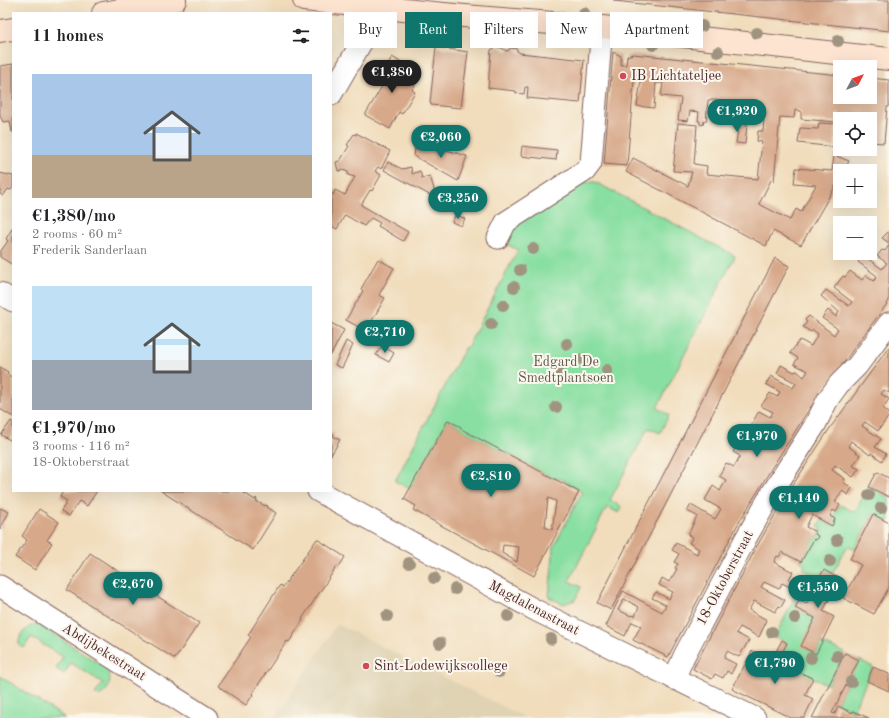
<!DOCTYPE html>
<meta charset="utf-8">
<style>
body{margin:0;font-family:"Old Standard TT",serif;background:#f6f6f6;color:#202124;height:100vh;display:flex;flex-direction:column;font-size:15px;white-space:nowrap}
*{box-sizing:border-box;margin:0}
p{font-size:13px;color:#757577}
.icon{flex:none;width:22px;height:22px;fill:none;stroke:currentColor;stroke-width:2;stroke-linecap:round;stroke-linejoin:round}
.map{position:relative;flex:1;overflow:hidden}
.sheet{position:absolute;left:12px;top:12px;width:320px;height:480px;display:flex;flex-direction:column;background:#fff;border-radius:0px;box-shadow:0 4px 16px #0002}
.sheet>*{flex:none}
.top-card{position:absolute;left:344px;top:12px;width:380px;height:36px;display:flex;gap:8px}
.needle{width:26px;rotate:49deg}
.controls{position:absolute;left:833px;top:60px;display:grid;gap:8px}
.controls a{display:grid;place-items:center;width:44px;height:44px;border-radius:0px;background:#fff;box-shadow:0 4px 16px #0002;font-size:20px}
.price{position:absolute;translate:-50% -34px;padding:0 9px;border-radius:14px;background:#0f766e;color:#fff;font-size:13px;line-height:26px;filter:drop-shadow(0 1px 2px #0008)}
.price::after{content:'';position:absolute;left:50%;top:24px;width:12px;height:9px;margin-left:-6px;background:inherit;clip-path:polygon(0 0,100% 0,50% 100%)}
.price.on{background:#222;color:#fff}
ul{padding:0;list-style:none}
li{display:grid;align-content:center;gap:8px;height:212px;padding:0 20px}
li span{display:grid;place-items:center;height:124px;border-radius:0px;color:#555}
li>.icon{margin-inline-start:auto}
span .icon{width:72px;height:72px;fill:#fffc;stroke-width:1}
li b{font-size:17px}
h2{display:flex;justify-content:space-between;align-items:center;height:48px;padding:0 20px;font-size:17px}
.tag{padding:0 14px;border-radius:0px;background:#fff;box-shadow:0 4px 16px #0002;font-size:14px;line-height:36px}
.tag.on{background:#0f766e;color:#fff}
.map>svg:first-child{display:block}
.built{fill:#dfd3b4}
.green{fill:#89dfa2;stroke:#6a7f66}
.building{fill:#d7a889;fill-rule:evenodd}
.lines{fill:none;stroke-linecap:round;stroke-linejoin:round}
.minor-casing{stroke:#84625e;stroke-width:23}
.secondary-casing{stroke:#84625e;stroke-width:24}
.minor{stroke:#fff;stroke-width:21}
.secondary{stroke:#fde4d1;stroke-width:22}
.tree{fill:#a09480}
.poi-dot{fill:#d1495b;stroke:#fbf7ec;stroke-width:1.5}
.labels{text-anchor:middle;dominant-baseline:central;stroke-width:4;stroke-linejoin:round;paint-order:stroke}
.poi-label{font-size:14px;fill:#4a1f2b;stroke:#fbf7ec;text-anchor:start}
.park-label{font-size:14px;fill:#5d594f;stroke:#fbf7ec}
.street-label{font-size:14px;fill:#4a1f2b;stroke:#fbf7ec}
</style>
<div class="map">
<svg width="889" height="718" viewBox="0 0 889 718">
<rect width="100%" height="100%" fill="#fbf7ec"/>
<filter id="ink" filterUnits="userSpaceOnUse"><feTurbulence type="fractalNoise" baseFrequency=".025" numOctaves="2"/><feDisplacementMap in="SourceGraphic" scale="8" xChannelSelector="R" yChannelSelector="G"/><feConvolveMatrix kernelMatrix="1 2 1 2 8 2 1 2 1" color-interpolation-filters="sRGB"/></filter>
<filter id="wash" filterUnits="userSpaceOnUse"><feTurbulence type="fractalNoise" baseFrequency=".012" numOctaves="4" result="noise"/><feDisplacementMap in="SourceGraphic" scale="16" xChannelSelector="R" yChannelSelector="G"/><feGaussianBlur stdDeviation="0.9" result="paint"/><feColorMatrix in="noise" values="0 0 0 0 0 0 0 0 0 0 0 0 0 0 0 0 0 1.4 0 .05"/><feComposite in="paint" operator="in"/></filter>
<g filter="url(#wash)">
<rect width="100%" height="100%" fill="#f1ddbc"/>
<path class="built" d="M337,624L506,708L526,718H275Z"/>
<g class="green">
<path d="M585,182H595L616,193L735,256L657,408L669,415L660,433L648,428L610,500L622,507L619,513L607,507L569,581L581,587L575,600L563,604L549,597L554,546L582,492L563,480L553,478L461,429V427L448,420L410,489L395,481L465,348H467L518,250L506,244L513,228Z"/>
<path d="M868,487L889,497V523L873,514L855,549L847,547L832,574L824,570L819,578L803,569L805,564L801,562L814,539L816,540L822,529L818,526L822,520L832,526L835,519L833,518L840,505L855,512Z"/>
<path d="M795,597L799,600L795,608L815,618L802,646L816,654L821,643L845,653L828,685L791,668L794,660L782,653L787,643L775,637Z"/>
<path d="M35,624L39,625L105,667C113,676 111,690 100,695L95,694L103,683L71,663L64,674L56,669L63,657L31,637L24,648C22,647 20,646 19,644C17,637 29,625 35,624Z"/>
<path d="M859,660L873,667L853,711L837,703Z"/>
<path d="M0,676L65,718H0Z"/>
</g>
<g id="blocks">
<g class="building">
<path d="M614,0H889V31L614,1Z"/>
<path d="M436,47L468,52L461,108L431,105V103H430Z"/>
<path d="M497,47L502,48L506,51L509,50L510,48L517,49V51L520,53L584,60L580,103L527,98L528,87H525L524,94L516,93V91L488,88L491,50Z"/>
<path d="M613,52L621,56V65H626L627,56L633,54L840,75V97H870V78L889,80V107H887L884,143L870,142V119H868L869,116L866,115L864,117H857L855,114H852L851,118L839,117V114H837V122L801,119V111L795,110L794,118L780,117L774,181L771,180L759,204L790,220L796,209L801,212L816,185L794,183L796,168L832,171L834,155L849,161L844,171H840V178L801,245L773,231L766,246L626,172L633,158L688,186L692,172L673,171L678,123L697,125L694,164L707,166L706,174L758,179L762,142L757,141L758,131H763L765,107H764L763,111L751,110V106H749L745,144L736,143L740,115L729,114L728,118L719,117L721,100H708L706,121H704L703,125L700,124V121H698L699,112L690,111L688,121L678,120L681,98L661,96L663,83H656L654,108L637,106L641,80H634L627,166L604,164Z"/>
<path d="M392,57L411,68L407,76L417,81L412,90L415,92L402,114L399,112L390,129L365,115L384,83L379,79Z"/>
<path d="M13,64V132H12L10,121L3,122L0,116V66Z"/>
<path d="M819,123L836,124L835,147L798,143L800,128L818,129Z"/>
<path d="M356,133L390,151L381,169L378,167L375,171L381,175L372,191L370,190L361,205L408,232L403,241L378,226L380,223L371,218L364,226L345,215L337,229L331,226V193L333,195L335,190L345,195L355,177L351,176L348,175V172L343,170L338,171L336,162L340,161L349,146L347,145L354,134L356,135Z"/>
<path d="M416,141L467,156L458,181L414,156Z"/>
<path d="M522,146L557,150L556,160L521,156Z"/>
<path d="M388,162L402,169L411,167L412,174L420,171L422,178L430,176L437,199L384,170Z"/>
<path d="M0,173L13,176V187L11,190L8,189L3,196L0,194Z"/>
<path d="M456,214L465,219L461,226L452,222Z"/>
<path d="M13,227V265L0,257V252L8,241L6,239Z"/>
<path d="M889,231V243L882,238Z"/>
<path d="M889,245V301L810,408L773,466L738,524L668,657L633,640L641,626L632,622L625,636L606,626L623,591L662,612L666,605L652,598L656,592L669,599L673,592L659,585L662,578L669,582L677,569L675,568L678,564L674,562L679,554L672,550L676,543L697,554L699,549L689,543L693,537L688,535L697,516L687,511L691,505L715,519L721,509L705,500L713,486L720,491L726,480L719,476L726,463L734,467L740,456L733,452L741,440L747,443L750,438L761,444L764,438L748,430L759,411L770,417L773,412L761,406L770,393L777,397L780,392L766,384L771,376L793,388L796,383L777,373L781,365L794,372L797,371L804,377L808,371L794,364L798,358L790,353L800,340L811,346L818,334L813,330L811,332L803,327L807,322L805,320L809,316L834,335L838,329L822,318L828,310L836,317L839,312L821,296L826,290L849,306L852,302L834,288L843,276L845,277L850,271L862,280L866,275L874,281L877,276L858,262L863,255L882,269L887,263L877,256L882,250L885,251ZM624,599L639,607L635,616L632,615L631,616L618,610Z"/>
<path d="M775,258L789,266L611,610L597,603Z"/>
<path d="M378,259L394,268L379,295L385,298L366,331L346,320L363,291L361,289Z"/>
<path d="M331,323L344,330L331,355Z"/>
<path d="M346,341L353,345L342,368L335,365Z"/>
<path d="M382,346L394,353L389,362L376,355Z"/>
<path d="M889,347V393L884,390L881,394L889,399L883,408L889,413V416L878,431L865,422L862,426L881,439L875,447L886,454L882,461L871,453L870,455L851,441L848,446L860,455L853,466L859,469L853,477L835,465L832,470L845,479L843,482L852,488L848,495L842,491L835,502L840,505L836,512L833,510L830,516L835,519L832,526L812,515L806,527L816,532L815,534L818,536L816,540L814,539L801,562L782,552L779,557L777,556L774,562L793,572L789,579L804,587L802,593L782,583L779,589L764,582L761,587L785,600L781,607L779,606L775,612L754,601L749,610L767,620L759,637L740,627L736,633L749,640L739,657L727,651L724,658L736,664L731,674L727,671L723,678L715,674L712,679L693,669L757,546L787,494L828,431Z"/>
<path d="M0,367L8,372L7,374L13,378V417L0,409Z"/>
<path d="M448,420L461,427V429L579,492L534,576L413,510L416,506L404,499ZM548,498L556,501L552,530L545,527ZM503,545L519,547L517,562L502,553Z"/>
<path d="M11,421L13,422V435L10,440L1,435Z"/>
<path d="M331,431L334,434L333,436L340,440L331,455Z"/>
<path d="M877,472L889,478V497L869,487Z"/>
<path d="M63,491H97L87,506L79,501L69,516L61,511L67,501L60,497Z"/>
<path d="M161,491H241L255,500L256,498L257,499L256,501L265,506V505L268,506L267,507L276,513L253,550Z"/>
<path d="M0,508L9,512L0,529Z"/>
<path d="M39,509L59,522L47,540L52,543L35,570L15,557L27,540L22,536Z"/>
<path d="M873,514L889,523V587L874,614L843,598L861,565L850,559Z"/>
<path d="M317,539L345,557L339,567L337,566L302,619L303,620L289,642L287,641L252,694L253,695L246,705L218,686L251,637L248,635L280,585L283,587Z"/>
<path d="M90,553L199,623L175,659L67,590Z"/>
<path d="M824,570L840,579L823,611L834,617L816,654L801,646L815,618L795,608L799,600L807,603L813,592L807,589L814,575L819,578Z"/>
<path d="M782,640L787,643L777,663L813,678L805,695L813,699L804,718H791L732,689L752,651L759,654L755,662L761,665L762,661L769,665Z"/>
<path d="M845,653L859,660L832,713L835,714L838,706L852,713L853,711L869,718H812Z"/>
<path d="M873,667L889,674V691L867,681Z"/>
</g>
</g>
</g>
<g filter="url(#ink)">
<use href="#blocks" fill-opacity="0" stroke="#84625e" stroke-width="1"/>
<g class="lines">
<defs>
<g id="minor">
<path d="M331,95L382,7"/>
<path d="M498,238L506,222L585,171L591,163L602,27"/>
<path d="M0,293L13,301"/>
<path d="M318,491L537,611L755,718"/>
<path d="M0,586L207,718"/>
<path d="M674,679L684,656L746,538L770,496L815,425L828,399L839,384L857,366L889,323"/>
</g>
<g id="secondary">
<path d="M304,0L464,16L602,27L889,59"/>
<path d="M103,13L175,0"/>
<path d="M0,31L13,29"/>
</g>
</defs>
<use href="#minor" class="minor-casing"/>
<use href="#secondary" class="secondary-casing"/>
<use href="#minor" class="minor"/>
<use href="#secondary" class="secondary"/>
</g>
<g class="tree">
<circle cx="584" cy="13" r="6"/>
<circle cx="644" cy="20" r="6"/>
<circle cx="702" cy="26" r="6"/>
<circle cx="757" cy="33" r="6"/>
<circle cx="569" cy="37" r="6"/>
<circle cx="838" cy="41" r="6"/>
<circle cx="653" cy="45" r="6"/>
<circle cx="718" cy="52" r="6"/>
<circle cx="533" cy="249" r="6"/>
<circle cx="520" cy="270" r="6"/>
<circle cx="514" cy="287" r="6"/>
<circle cx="503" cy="305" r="6"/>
<circle cx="491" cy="324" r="6"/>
<circle cx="567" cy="344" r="6"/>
<circle cx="583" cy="359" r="6"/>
<circle cx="558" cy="370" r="6"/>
<circle cx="607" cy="370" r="6"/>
<circle cx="556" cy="407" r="6"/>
<circle cx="869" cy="495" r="6"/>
<circle cx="881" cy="508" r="6"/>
<circle cx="837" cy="540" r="6"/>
<circle cx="830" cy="561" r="6"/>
<circle cx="409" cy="563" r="6"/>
<circle cx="434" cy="578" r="6"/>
<circle cx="455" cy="589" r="6"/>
<circle cx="387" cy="616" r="6"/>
<circle cx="508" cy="616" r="6"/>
<circle cx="795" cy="618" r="6"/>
<circle cx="772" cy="632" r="6"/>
<circle cx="551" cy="639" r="6"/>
<circle cx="440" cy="643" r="6"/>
<circle cx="837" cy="656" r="6"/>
<circle cx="811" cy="658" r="6"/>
<circle cx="499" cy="672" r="6"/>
<circle cx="851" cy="682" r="6"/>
</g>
</g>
<g class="poi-dot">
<circle cx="623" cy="76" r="4"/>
<circle cx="366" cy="666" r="4"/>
</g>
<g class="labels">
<g class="poi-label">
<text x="631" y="76">IB Lichtateljee</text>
<text x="374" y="666">Sint-Lodewijkscollege</text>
</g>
<g class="park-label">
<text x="566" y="362">Edgard De<tspan x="566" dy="16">Smedtplantsoen</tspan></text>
</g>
<g class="street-label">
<text transform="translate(725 578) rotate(-62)">18-Oktoberstraat</text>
<text transform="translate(534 608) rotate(28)">Magdalenastraat</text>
<text transform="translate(104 652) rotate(32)">Abdijbekestraat</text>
</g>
</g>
</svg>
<div class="controls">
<a><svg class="needle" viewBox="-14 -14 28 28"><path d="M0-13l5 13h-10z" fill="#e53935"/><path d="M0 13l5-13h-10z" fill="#757577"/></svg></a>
<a><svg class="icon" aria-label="locate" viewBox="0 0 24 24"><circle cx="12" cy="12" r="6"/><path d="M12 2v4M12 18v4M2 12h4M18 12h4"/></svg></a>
<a>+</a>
<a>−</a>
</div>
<b class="price on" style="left:392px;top:94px">€1,380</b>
<b class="price" style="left:737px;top:133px">€1,920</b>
<b class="price" style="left:441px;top:159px">€2,060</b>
<b class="price" style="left:458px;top:220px">€3,250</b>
<b class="price" style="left:385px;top:354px">€2,710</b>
<b class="price" style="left:757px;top:458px">€1,970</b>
<b class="price" style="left:491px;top:498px">€2,810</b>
<b class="price" style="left:799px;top:520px">€1,140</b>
<b class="price" style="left:133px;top:606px">€2,670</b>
<b class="price" style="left:818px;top:609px">€1,550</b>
<b class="price" style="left:775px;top:685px">€1,790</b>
<div class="top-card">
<a class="tag">Buy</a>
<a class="tag on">Rent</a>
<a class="tag">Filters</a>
<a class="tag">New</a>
<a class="tag">Apartment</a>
</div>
<section class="sheet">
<h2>11 homes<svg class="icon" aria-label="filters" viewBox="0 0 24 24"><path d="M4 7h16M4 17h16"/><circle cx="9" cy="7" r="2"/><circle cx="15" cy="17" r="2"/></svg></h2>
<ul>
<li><span style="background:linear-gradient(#a9c7e8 65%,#b9a48a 0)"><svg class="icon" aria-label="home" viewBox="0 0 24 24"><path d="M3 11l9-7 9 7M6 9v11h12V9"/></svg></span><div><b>€1,380/mo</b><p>2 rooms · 60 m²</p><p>Frederik Sanderlaan</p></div></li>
<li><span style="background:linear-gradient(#bfe0f5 60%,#9aa5b1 0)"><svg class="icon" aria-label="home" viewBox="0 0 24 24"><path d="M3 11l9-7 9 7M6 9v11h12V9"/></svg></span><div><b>€1,970/mo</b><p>3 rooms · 116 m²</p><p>18-Oktoberstraat</p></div></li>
</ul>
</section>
</div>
